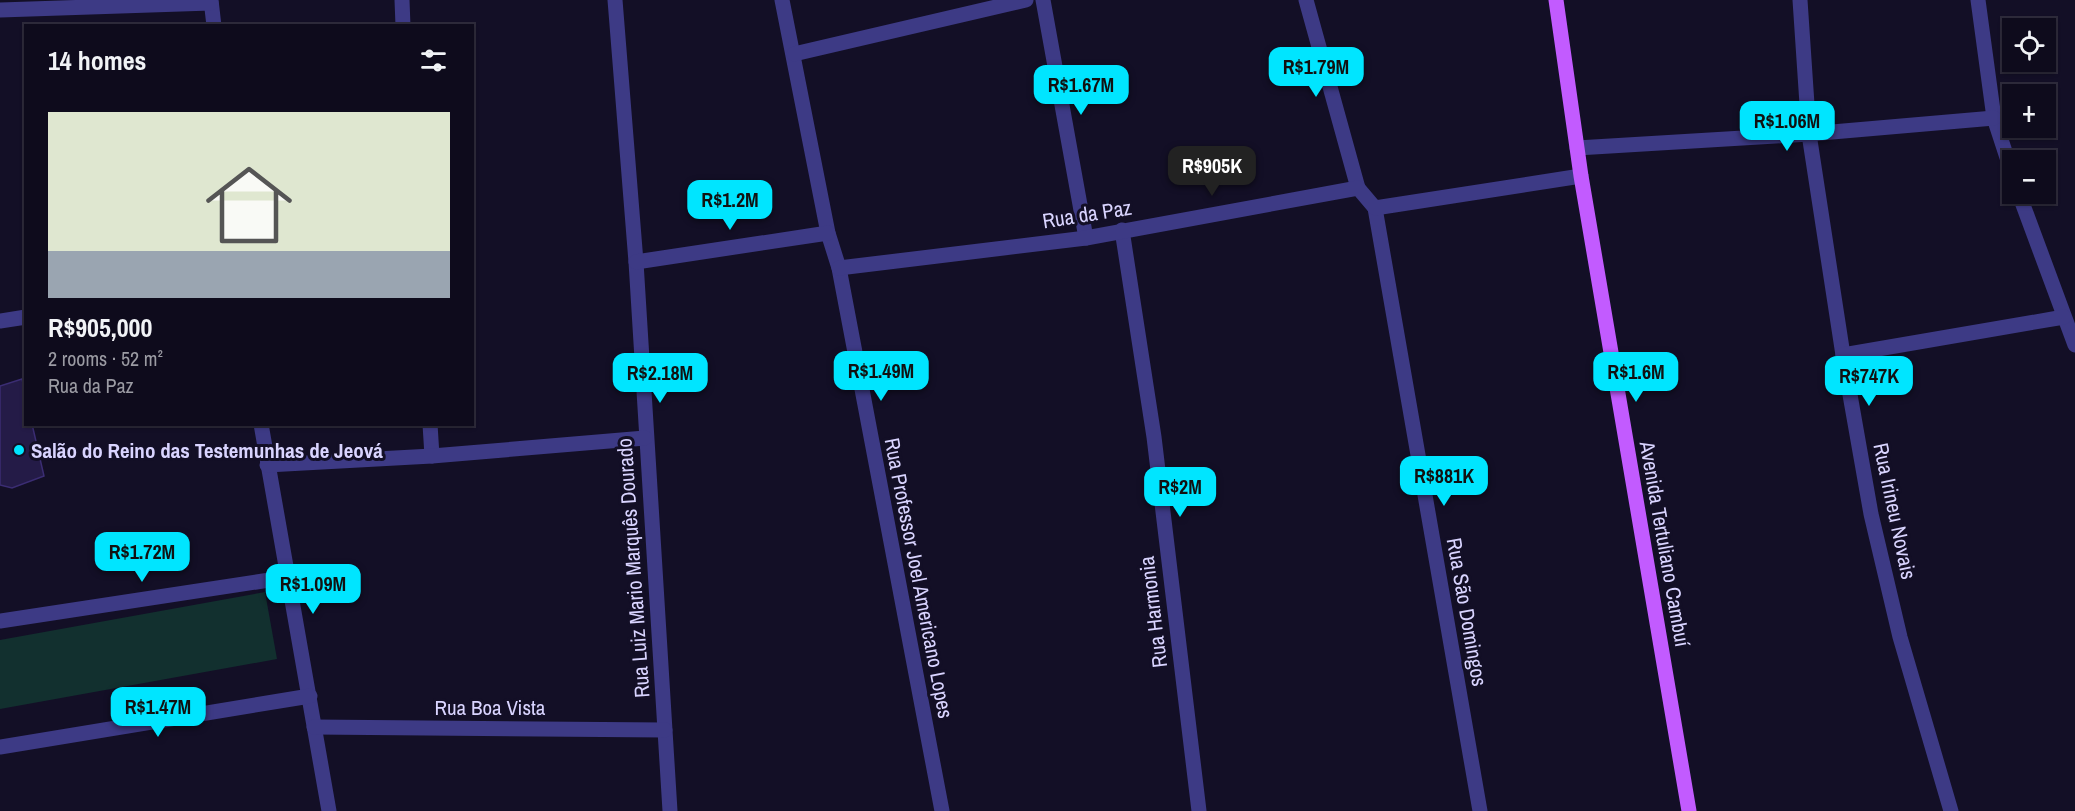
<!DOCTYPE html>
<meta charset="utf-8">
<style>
body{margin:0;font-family:"Archivo Narrow",sans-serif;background:#171425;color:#f1f3f6;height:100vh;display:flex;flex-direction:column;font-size:22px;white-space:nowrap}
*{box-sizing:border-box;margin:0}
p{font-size:20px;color:#9b9ba3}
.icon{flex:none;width:33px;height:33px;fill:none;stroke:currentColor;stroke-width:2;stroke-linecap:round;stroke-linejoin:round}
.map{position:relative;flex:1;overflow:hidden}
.sheet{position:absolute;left:24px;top:24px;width:450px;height:402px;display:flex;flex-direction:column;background:#0e0b1c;border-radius:0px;box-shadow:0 2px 4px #0004,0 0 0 2px #2e2b3b}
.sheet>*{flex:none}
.controls{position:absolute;left:2002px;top:18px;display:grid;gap:12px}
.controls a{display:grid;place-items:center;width:54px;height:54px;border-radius:0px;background:#0e0b1c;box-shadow:0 2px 4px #0004,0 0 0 2px #2e2b3b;font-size:30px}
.price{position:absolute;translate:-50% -51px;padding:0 14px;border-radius:12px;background:#00e5ff;color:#111;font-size:20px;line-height:39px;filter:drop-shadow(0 2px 3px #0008)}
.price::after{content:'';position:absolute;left:50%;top:36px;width:18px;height:14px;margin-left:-9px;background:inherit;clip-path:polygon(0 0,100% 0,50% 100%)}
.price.current{background:#222;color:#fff}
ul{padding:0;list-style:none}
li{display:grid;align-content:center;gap:12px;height:318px;padding:0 24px}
li span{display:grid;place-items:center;height:186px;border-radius:0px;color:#555}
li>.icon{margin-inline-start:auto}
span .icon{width:108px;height:108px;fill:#fffc;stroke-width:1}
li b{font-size:26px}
h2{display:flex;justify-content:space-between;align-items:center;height:72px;padding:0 24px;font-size:26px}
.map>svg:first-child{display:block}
.green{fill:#12302f}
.building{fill:#241b47;stroke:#3b2d73;stroke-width:1.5}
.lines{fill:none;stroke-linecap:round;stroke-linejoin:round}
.minor{stroke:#3d3a85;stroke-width:15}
.major{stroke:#c25bff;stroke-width:15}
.poi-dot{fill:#00e5ff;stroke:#130f26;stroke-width:2}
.labels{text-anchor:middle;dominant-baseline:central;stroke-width:6;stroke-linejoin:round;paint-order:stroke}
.street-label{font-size:21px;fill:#d9d4ff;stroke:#130f26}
.poi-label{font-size:21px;font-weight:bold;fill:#d9d4ff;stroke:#130f26;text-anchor:start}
</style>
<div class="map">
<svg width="2075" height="811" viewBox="0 0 2075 811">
<rect width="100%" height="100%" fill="#130f26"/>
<path class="green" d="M265,592L277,659L0,709V640Z"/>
<path class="building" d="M22,379L26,396V424H32L44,476L12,488L0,485V386Z"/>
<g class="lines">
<g class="minor">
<path d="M211,0L214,26"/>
<path d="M402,0L403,26"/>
<path d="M615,0L636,262L670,811"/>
<path d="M782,0L828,233L839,268L942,811"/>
<path d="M1043,0L1086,238"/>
<path d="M1306,0L1358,188"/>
<path d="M1800,0L1809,134L1843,355L1871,514L1900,637L1951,811"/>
<path d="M1978,0L1994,118L2013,176"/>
<path d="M0,10L211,3"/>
<path d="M794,54L1026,0"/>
<path d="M1577,148L1809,134L1994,118"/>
<path d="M2019,194L2075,345"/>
<path d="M1375,208L1480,811"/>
<path d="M1122,230L1154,437L1199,811"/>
<path d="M636,262L828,233"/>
<path d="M839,268L1086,238L1358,188L1375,208L1581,176"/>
<path d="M0,321L26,317"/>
<path d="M1843,355L2064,317"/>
<path d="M261,424L329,811"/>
<path d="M430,424L432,456"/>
<path d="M267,465L432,456L645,438"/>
<path d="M0,621L289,577"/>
<path d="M314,727L665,730"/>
<path d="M0,747L310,696"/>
</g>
<path class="major" d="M1556,0L1581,176L1689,811"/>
</g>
<circle class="poi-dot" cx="19" cy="450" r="6"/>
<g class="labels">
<g class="street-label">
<text transform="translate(1087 214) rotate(-9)">Rua da Paz</text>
<text transform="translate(1895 511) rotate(78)">Rua Irineu Novais</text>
<text transform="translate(1665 544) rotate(80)">Avenida Tertuliano Cambuí</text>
<text transform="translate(633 568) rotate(-94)">Rua Luiz Mario Marquês Dourado</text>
<text transform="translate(919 578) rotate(79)">Rua Professor Joel Americano Lopes</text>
<text transform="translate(1153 612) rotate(-97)">Rua Harmonia</text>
<text transform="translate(1467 612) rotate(80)">Rua São Domingos</text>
<text x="490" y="707">Rua Boa Vista</text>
</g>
<g class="poi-label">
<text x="31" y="450">Salão do Reino das Testemunhas de Jeová</text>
</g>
</g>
</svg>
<div class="controls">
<a><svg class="icon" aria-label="locate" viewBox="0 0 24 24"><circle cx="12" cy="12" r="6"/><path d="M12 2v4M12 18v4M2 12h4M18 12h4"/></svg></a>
<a>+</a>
<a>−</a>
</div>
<b class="price" style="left:1316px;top:98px">R$1.79M</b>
<b class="price" style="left:1081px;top:116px">R$1.67M</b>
<b class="price" style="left:1787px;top:152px">R$1.06M</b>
<b class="price current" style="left:1212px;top:197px">R$905K</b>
<b class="price" style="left:730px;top:231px">R$1.2M</b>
<b class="price" style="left:881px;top:402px">R$1.49M</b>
<b class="price" style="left:1636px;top:403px">R$1.6M</b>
<b class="price" style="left:660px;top:404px">R$2.18M</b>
<b class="price" style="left:1869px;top:407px">R$747K</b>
<b class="price" style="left:1444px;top:507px">R$881K</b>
<b class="price" style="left:1180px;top:518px">R$2M</b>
<b class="price" style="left:142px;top:583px">R$1.72M</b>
<b class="price" style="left:313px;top:615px">R$1.09M</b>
<b class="price" style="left:158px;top:738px">R$1.47M</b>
<section class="sheet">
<h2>14 homes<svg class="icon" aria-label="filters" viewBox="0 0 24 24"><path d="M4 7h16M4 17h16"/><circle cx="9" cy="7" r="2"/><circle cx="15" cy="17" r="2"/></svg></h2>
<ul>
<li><span style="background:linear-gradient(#dfe7d0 75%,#9aa5b1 0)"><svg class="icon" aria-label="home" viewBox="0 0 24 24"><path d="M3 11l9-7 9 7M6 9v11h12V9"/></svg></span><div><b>R$905,000</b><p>2 rooms · 52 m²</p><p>Rua da Paz</p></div></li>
</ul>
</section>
</div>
